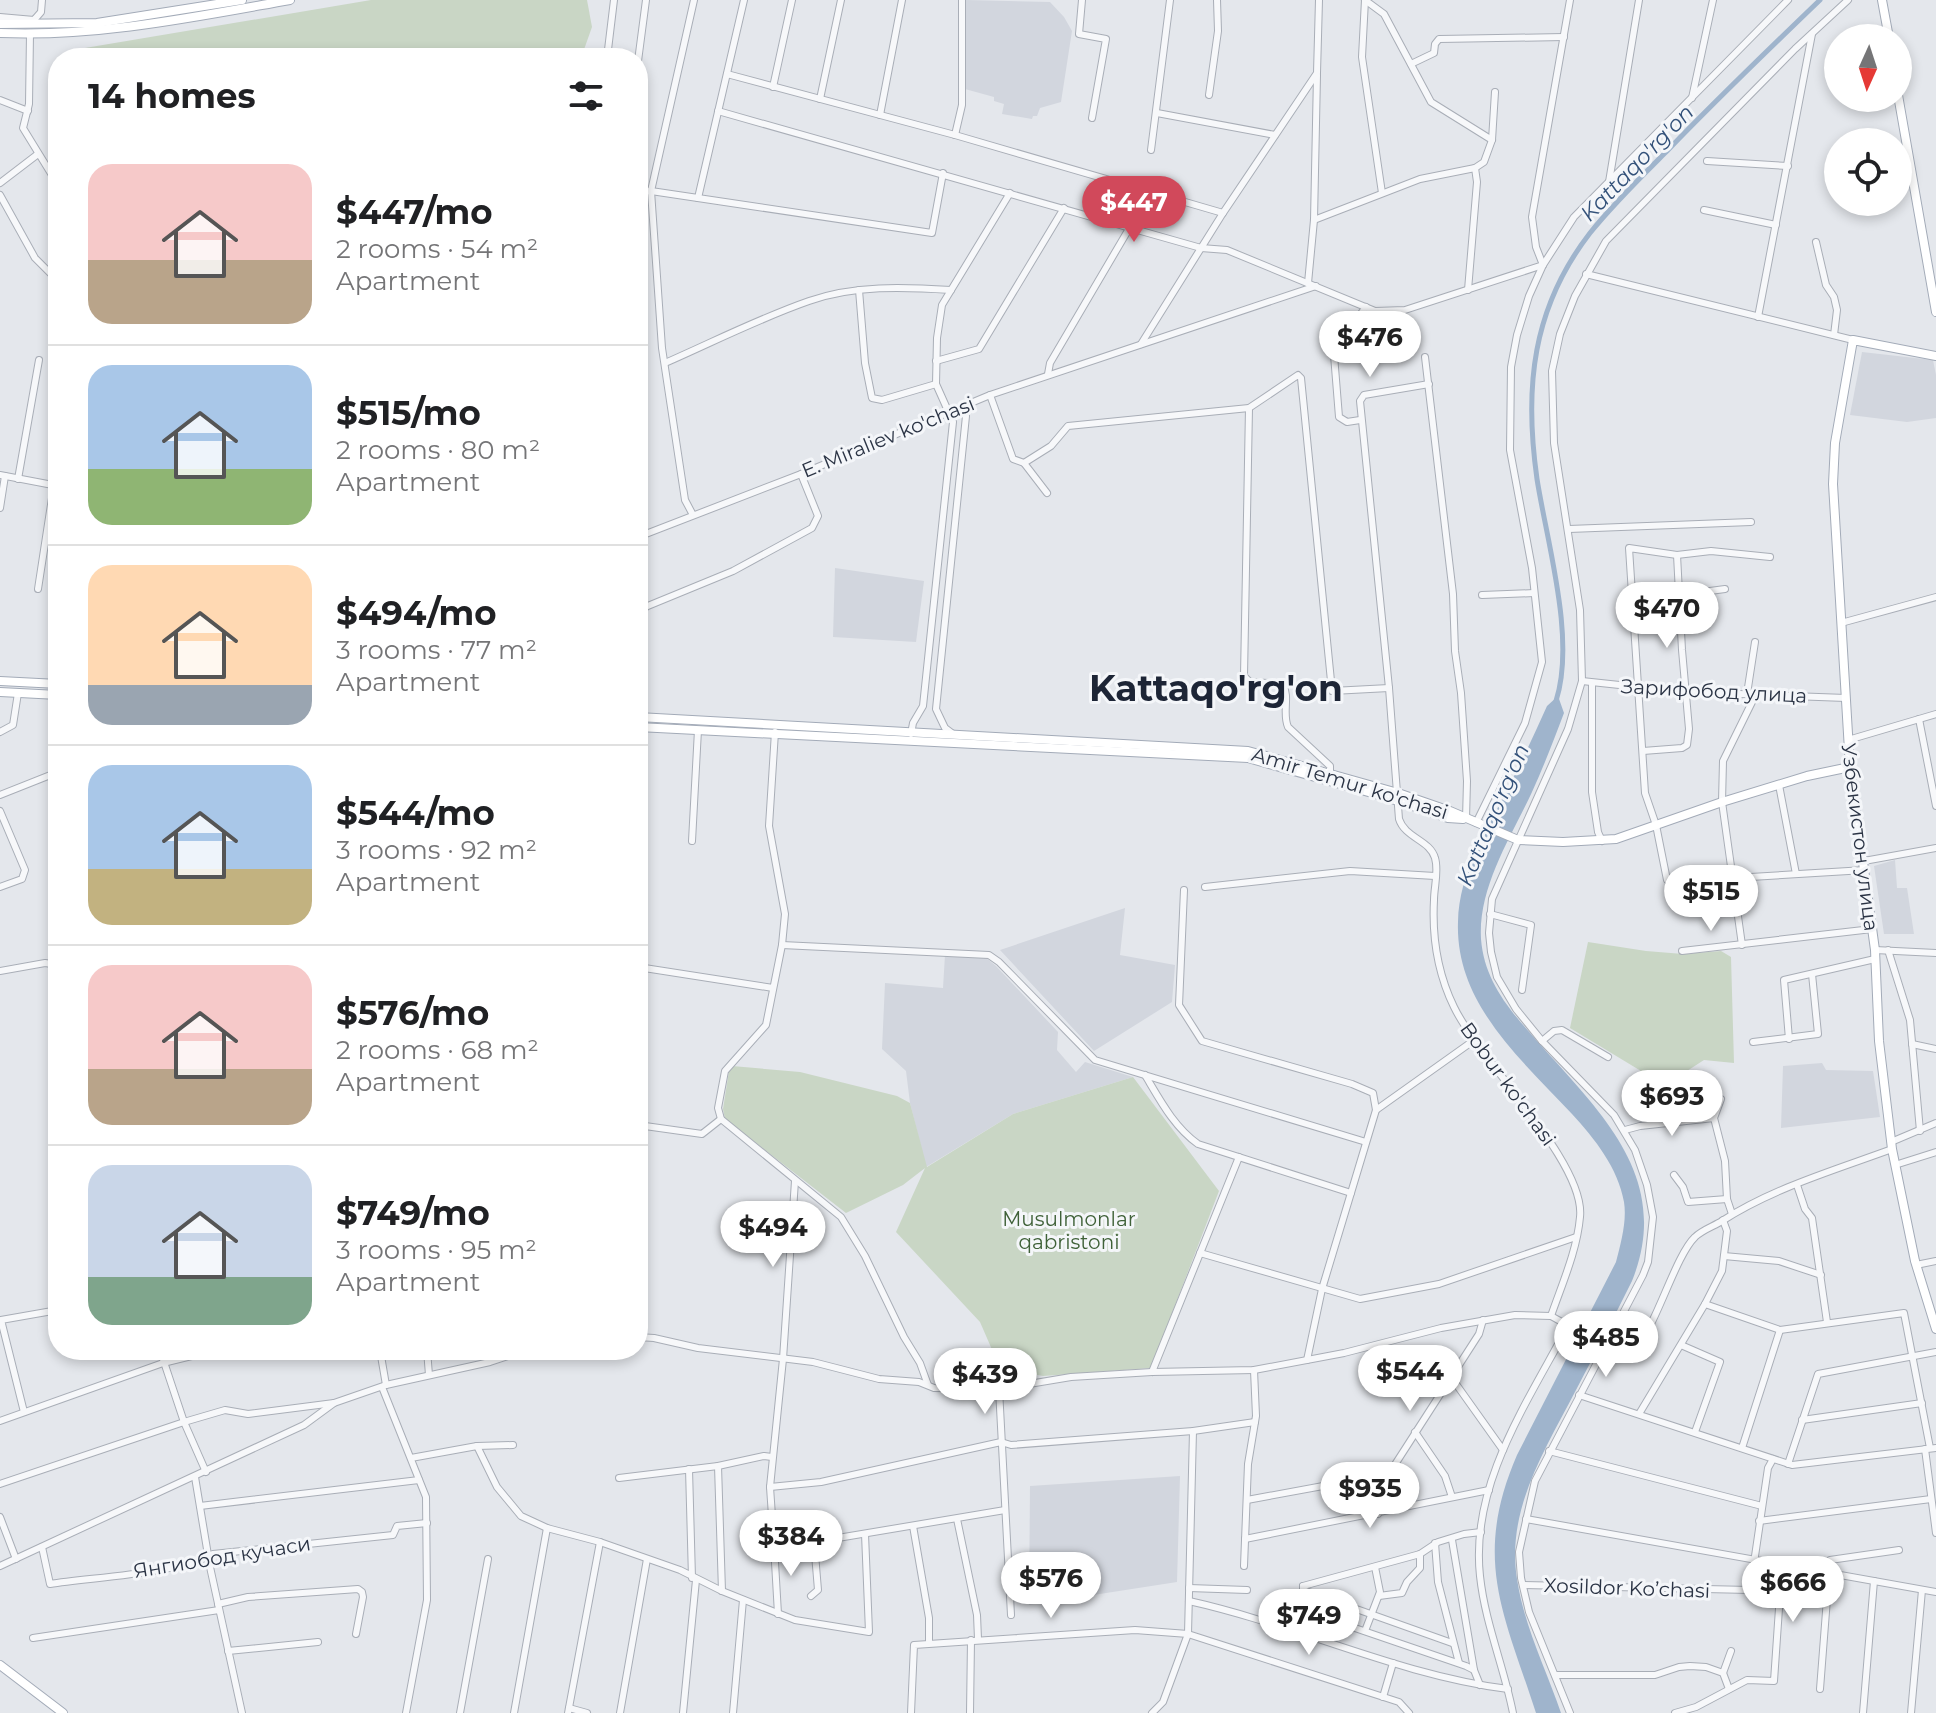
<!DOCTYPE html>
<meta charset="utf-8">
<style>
body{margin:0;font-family:Montserrat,sans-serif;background:#f2f2f2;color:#202124;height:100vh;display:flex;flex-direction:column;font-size:30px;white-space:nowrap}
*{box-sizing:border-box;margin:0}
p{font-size:26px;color:#757577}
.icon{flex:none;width:44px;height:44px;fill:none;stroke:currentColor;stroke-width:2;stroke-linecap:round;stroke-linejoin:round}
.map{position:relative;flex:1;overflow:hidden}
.details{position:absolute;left:48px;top:48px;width:600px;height:1312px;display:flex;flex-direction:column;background:#fff;border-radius:32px;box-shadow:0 4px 12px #0003}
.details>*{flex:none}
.needle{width:52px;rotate:183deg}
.controls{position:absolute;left:1824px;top:24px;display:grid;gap:16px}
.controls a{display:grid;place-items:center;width:88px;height:88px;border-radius:50%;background:#fff;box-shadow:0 4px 12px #0003;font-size:40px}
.price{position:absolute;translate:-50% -68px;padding:0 18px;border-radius:28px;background:#fff;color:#222;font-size:26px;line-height:52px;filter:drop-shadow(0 2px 4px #0008)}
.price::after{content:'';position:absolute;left:50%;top:48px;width:24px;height:18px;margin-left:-12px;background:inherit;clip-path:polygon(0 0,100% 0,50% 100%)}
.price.on{background:#d1495b;color:#fff}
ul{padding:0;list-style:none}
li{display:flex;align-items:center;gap:24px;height:200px;padding:0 40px}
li+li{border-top:2px solid #e0e0e0}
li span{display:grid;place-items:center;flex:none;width:224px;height:160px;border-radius:24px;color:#555}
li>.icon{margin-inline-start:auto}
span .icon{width:96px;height:96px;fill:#fffc;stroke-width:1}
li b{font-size:34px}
h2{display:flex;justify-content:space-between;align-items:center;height:96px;padding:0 40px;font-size:34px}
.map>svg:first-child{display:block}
.built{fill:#d2d6de}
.green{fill:#c9d6c5}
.water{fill:#9fb4cc}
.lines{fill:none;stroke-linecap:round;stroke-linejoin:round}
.canal{stroke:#9fb4cc;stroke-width:5}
.minor-casing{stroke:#a9aeb7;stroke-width:8}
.major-casing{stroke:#a3abb8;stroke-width:10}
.minor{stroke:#f7f8fa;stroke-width:6}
.major{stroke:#fff;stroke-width:8}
.labels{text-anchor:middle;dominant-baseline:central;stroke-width:6;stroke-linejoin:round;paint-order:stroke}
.street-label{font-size:20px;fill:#2b3445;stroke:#f4f6f9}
.park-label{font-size:20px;fill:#3f6138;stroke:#f4f6f9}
.water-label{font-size:22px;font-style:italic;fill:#34527a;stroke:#f4f6f9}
.town-label{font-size:36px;font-weight:bold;fill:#1d2536;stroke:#f4f6f9}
</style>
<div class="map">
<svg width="1936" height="1713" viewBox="0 0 1936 1713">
<rect width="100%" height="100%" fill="#e4e7ec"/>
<g class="built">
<path d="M966,0L1050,2L1064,17L1072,31L1061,102L1040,108L1037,116H1033L1032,119L1002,114L1004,104L994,101V97L965,89Z"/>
<path d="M1862,352L1933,360L1936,375V418L1907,422L1850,415Z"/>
<path d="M835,568L924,581L916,642L833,637Z"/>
<path d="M1895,860L1897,888H1907L1914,934H1884L1874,866Z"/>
<path d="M1125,908L1120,955L1175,965L1172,1002L1094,1051L1000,950Z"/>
<path d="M945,955L985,957L996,966L1058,1032L1057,1050L1076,1072L1085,1062L1133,1077L1013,1114L926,1167L910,1103L906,1071L882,1049L885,983L943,988Z"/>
<path d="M1822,1063L1826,1070L1873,1071L1880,1117L1781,1128L1783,1066Z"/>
<path d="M1180,1476L1177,1582L1029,1605L1030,1486Z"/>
</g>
<g class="green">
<path d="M371,0H587L592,27L581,58H74L73,50Z"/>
<path d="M1588,942L1646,951L1683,954L1721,951L1731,957L1734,1063L1704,1060L1676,1078L1641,1071L1570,1028Z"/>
<path d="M732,1066L800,1072L897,1096L910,1103L927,1167L1013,1114L1133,1077L1219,1191L1151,1368L1043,1376L1000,1368L980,1322L896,1232L925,1168L903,1185L846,1213L725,1119L723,1109L729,1071Z"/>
</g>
<path class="water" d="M1558,696L1564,713C1554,739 1544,766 1532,792C1511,837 1478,887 1481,939C1484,978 1506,1006 1531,1034C1594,1107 1675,1174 1632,1281C1614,1317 1595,1354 1576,1390C1545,1450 1506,1509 1517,1579C1524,1626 1546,1669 1561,1713H1536C1504,1614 1472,1559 1517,1455L1616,1262C1621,1243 1627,1221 1624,1202C1618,1168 1595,1139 1572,1114C1522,1060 1455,1004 1458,922C1459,872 1487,831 1508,788C1522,761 1535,733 1547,706Z"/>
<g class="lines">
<path class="canal" d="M1556,701C1576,639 1547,543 1537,479C1524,388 1532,308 1590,233C1614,203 1642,176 1669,149C1718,98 1769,49 1820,0"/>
<defs>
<g id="minor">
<path d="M1082,0L1079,34L1106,39L1092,118"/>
<path d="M1365,0L1384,14L1431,102L1492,140"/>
<path d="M1365,0L1362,57L1382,193"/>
<path d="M0,17L34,20L41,12L42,0"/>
<path d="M30,34L29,104L23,128L58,185"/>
<path d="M607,58L614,0"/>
<path d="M638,61L646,0"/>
<path d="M1411,64L1434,53L1435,44L1439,39L1564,37"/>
<path d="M727,74L955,135L1223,213"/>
<path d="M773,87L792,0"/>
<path d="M1209,95L1218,31L1217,0"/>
<path d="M1692,98L1713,0"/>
<path d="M820,99L841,0"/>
<path d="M0,100L28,111"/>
<path d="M718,111L1201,248L1227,250L1375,311L1405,310L1543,265L1536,247L1532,217L1570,0"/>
<path d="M1157,113L1275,135"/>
<path d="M880,115L902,0"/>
<path d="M955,135L962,105V0"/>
<path d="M1151,150L1170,0"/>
<path d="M1707,161L1788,166"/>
<path d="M1609,182L1639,0"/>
<path d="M0,183L38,154"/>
<path d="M638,192L651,191L932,233L943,173"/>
<path d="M0,195L35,258L58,281"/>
<path d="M698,198L744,0"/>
<path d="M1704,210L1776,225"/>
<path d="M1314,220L1420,179L1475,168L1484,162L1492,140L1495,92"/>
<path d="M1816,242L1826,285L1834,297L1837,310L1834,335"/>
<path d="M1586,274L1853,340"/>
<path d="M1308,283L1314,220L1317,75"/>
<path d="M859,290L865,363L872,398L882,400L936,384"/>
<path d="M1468,290L1477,182L1475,168"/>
<path d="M1758,317L1812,34"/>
<path d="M1141,344L1223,213L1317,73L1319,0"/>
<path d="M1425,357L1453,594L1455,651L1461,693L1467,781L1466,819"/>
<path d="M936,361L979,349L1064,208"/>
<path d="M665,363C713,342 760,318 809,301C854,285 904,287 951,290"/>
<path d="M1048,374L1050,363L1130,227"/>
<path d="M1429,384L1364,395L1360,401L1389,688L1399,819C1405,838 1430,840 1435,858C1439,871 1434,887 1434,900C1432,936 1438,974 1454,1007C1480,1061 1586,1163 1580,1217C1577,1251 1562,1284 1551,1316"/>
<path d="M990,395L1013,459L1024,463L1047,493"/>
<path d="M1249,408L1244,676L1250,682L1283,684C1290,698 1282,713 1288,727L1330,766V773"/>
<path d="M1360,420L1347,422L1339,417L1334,355L1336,346L1366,307"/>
<path d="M1024,463L1051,446L1068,426L1249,408L1298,375L1301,378L1332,691L1389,688"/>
<path d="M0,475L58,486"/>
<path d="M18,479L39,360"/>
<path d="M0,508L5,476"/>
<path d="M638,510L645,534"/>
<path d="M693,515L685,500L662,348L651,191L694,0"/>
<path d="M1569,529L1751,522"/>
<path d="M638,537L801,474L990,395L1316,286"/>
<path d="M1770,557L1711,551L1677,555L1629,548L1645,793L1656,825L1667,880L1674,886L1734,878L1865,870"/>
<path d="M38,589L54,485"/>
<path d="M638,589L645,608"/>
<path d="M1482,595L1534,593"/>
<path d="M1680,595L1725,589"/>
<path d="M638,610L733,571L812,528L818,516L801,474"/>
<path d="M1841,623L1936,597"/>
<path d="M1582,681L1685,692L1846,698"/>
<path d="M1592,683V792L1598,832L1602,841"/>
<path d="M1747,694L1755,642"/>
<path d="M1919,719L1936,806"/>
<path d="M0,732L13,725L18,693"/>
<path d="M775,732L769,826L785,914L782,945L766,1025L725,1071L718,1108L721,1119L841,1217L865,1256L904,1337L920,1363L928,1385"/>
<path d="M911,734L913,723L923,706L953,422L936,384L937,338L942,305L1010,193"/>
<path d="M953,734L945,728L936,709L966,416L961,407"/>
<path d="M1848,740L1936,714"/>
<path d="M1643,751L1682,748L1687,745L1689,729L1682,650L1677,555"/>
<path d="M1779,785L1796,874"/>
<path d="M0,795L58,772"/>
<path d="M0,811L25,870L22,879L0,887"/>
<path d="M1476,823L1525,723L1542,662L1532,568L1510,450L1511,367L1517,335L1529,296L1543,265L1574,217L1788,0"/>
<path d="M692,841L698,730"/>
<path d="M1864,861L1936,848"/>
<path d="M1205,887L1350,871L1435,876"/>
<path d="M1184,890L1179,1005L1202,1041L1352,1084L1373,1093L1376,1110"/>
<path d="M1490,914L1531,925L1522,990"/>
<path d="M782,945L989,955L999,962L1095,1060L1366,1142"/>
<path d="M1742,945L1722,802L1723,761L1756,694"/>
<path d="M1875,950L1936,953"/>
<path d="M1888,950L1910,1020L1920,1131"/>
<path d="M1682,951L1872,929"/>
<path d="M638,967L773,988"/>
<path d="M0,971L45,963L58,965"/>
<path d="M1789,1039L1784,980L1875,959"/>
<path d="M1542,1041L1554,1031L1562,1030L1608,1057"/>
<path d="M1753,1042L1818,1034L1812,974"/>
<path d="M1912,1044L1936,1049"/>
<path d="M1145,1075C1160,1100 1174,1127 1198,1144L1351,1193"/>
<path d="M1721,1099L1714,1118L1725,1161L1727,1199L1732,1214"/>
<path d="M638,1125L702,1134L721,1119"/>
<path d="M1625,1130L1640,1126L1714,1118"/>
<path d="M1891,1142L1936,1123"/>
<path d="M1895,1165L1936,1152"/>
<path d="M1674,1175L1683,1187L1688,1202L1727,1199"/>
<path d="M795,1181L783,1359L770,1487L774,1545L814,1542L1005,1510"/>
<path d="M1797,1185L1805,1209L1812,1218L1827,1322"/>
<path d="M1200,1253L1360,1299L1439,1284L1576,1237"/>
<path d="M1724,1256L1779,1261L1821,1275"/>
<path d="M1916,1265L1936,1261"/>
<path d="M1705,1304L1780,1330L1904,1313L1930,1448"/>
<path d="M638,1337L654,1338L698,1348L813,1362L879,1379L919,1382L934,1388L999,1389L1071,1377L1152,1372L1254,1370L1344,1353L1441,1328L1515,1315L1551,1316L1607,1347L1629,1353C1651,1345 1673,1258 1695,1237C1702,1230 1714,1226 1722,1221C1773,1188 1835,1170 1892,1149"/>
<path d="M1681,1345L1720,1362L1695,1432"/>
<path d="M160,1350L184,1422L206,1472"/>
<path d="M380,1350L386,1385"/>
<path d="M427,1350L429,1375"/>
<path d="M1307,1360L1322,1289L1376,1110L1473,1041"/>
<path d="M1152,1372L1239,1157"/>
<path d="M1451,1377L1503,1450"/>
<path d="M382,1387L426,1497L427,1600L406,1713"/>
<path d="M999,1389L1011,1615"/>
<path d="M1579,1395L1792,1465L1936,1448"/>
<path d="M24,1412L1,1320L58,1310"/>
<path d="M1639,1414L1705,1304L1722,1271L1727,1231L1723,1220"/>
<path d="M1802,1420L1922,1403"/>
<path d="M0,1421L163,1363L216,1350"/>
<path d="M1415,1432L1445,1476L1452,1497"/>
<path d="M477,1446L513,1445"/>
<path d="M1742,1448L1780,1330"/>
<path d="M1925,1449L1936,1533"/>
<path d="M1549,1451L1762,1506"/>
<path d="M411,1458L477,1446L497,1487L521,1516L547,1528L600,1542L680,1570L722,1591L795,1620L869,1632L865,1534"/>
<path d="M1788,1464L1818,1374L1936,1352"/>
<path d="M718,1466L722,1591"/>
<path d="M689,1469L692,1578"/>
<path d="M195,1477L210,1567L242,1713"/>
<path d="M619,1478L718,1466L764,1456L772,1457"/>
<path d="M0,1484L184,1422L225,1410L248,1414L334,1403"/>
<path d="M770,1487L821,1482L1001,1442L1011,1445L1193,1431L1255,1422"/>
<path d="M1247,1500L1361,1479L1376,1494"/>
<path d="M200,1506L419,1480"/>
<path d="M1378,1514L1376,1494L1479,1334L1483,1320"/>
<path d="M0,1517L16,1559"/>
<path d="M957,1519L977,1615L978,1639"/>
<path d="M1526,1519L1936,1592"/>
<path d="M1759,1521L1931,1499"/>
<path d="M913,1526L929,1618V1643"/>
<path d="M1245,1539L1489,1490"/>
<path d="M1452,1540L1474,1670"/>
<path d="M1435,1543L1438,1582L1459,1663"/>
<path d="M774,1545L778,1614"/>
<path d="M42,1547L50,1584C94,1577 176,1574 213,1554L393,1535L397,1526L427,1523"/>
<path d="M0,1566L304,1425L334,1403L386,1385L490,1362L526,1350"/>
<path d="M1244,1566L1248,1464L1256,1416L1254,1370"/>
<path d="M1523,1585L1750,1590L1768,1468L1773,1459"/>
<path d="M1303,1586L1420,1554L1438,1542L1464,1534L1481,1532"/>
<path d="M1303,1586V1590L1452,1643"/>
<path d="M1189,1588L1247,1590"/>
<path d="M811,1596L818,1590L814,1542"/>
<path d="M1379,1596L1402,1593L1407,1582L1420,1568V1554"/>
<path d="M1189,1601C1297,1625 1398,1675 1508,1689"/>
<path d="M218,1604L248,1597L358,1589L362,1592L363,1597L356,1634"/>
<path d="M1314,1614L1466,1666L1474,1670L1480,1685"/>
<path d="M1365,1631L1380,1592L1375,1567"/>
<path d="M33,1638L219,1610"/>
<path d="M228,1651L318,1642"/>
<path d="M1723,1673L1731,1651"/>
<path d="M1555,1675H1655L1679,1667L1690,1666L1706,1667L1723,1673L1729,1689"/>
<path d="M1820,1689L1830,1560L1899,1550"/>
<path d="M1383,1697L1393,1663"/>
<path d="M569,1708L587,1713"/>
<path d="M460,1713L488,1559"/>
<path d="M514,1713L547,1528"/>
<path d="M568,1713L600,1542"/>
<path d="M620,1713L647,1559"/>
<path d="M683,1713L696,1580"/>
<path d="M733,1713L743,1600"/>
<path d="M911,1713L914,1645L1135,1630L1188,1634L1399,1702L1409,1713"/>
<path d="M970,1713L971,1640"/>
<path d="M1152,1713L1163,1702L1188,1634L1193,1431"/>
<path d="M1513,1713C1504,1667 1485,1623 1480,1576C1470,1485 1527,1403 1568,1326"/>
<path d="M1570,1713L1529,1612L1521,1578L1519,1552L1535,1481L1643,1275L1648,1262L1653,1217L1647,1185L1635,1150L1614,1115L1542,1041L1516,1009L1497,977L1491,952L1489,933L1492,899L1568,729L1582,681L1580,610L1554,443L1552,371L1560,334L1575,296L1606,241L1795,49L1848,0"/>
<path d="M1675,1713L1696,1707L1747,1680L1774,1681L1782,1565"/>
<path d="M1863,1713L1874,1581"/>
<path d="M1911,1713L1922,1590"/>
</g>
<g id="major">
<path d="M1882,0L1889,38"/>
<path d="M0,24L97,23L242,0"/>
<path d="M0,33C98,37 194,17 290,0"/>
<path d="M1898,95L1936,312"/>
<path d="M1936,356L1853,340L1835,443L1833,484L1850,767L1875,950L1879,1041L1892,1149L1915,1261L1936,1329"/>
<path d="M0,681L58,684"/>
<path d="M0,692L58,695"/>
<path d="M638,717L1248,751L1398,793L1450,811L1518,840L1563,842L1616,839L1722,802L1807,776L1850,767"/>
<path d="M638,727L1248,758L1386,797L1448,818L1463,819"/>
<path d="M0,1665L63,1713"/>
</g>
</defs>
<use href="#minor" class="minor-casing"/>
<use href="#major" class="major-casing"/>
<use href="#minor" class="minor"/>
<use href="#major" class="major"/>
</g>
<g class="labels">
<g class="street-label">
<text transform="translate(888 437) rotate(-22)">E. Miraliev ko'chasi</text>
<text transform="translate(1714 691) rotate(3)">Зарифобод улица</text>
<text transform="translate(1350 783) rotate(17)">Amir Temur ko'chasi</text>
<text transform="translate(1860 837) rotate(83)">Узбекистон улица</text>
<text transform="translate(1508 1084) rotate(54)">Bobur ko'chasi</text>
<text transform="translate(222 1557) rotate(-9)">Янгиобод кучаси</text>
<text transform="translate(1627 1588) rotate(2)">Xosildor Ko’chasi</text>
</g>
<g class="park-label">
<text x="1069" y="1219">Musulmonlar<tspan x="1069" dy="23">qabristoni</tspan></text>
</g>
<g class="water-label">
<text transform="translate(1637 163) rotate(-46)">Kattaqo'rg'on</text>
<text transform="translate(1493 815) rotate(-67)">Kattaqo'rg'on</text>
</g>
<g class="town-label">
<text x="1216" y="688">Kattaqo'rg'on</text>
</g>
</g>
</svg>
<div class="controls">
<a><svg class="needle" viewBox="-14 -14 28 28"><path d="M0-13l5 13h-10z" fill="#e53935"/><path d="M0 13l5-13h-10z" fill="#757577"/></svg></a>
<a><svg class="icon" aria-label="locate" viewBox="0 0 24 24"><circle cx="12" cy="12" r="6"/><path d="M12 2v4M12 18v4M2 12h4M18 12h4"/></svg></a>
</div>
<b class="price on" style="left:1134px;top:244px">$447</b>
<b class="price" style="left:1370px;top:379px">$476</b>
<b class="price" style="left:1667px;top:650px">$470</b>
<b class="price" style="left:1711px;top:933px">$515</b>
<b class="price" style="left:1672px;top:1138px">$693</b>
<b class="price" style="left:773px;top:1269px">$494</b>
<b class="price" style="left:1606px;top:1379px">$485</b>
<b class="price" style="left:1410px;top:1413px">$544</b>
<b class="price" style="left:985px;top:1416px">$439</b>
<b class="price" style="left:1370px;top:1530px">$935</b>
<b class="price" style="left:791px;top:1578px">$384</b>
<b class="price" style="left:1051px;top:1620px">$576</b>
<b class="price" style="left:1793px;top:1624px">$666</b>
<b class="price" style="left:1309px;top:1657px">$749</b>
<section class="details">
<h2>14 homes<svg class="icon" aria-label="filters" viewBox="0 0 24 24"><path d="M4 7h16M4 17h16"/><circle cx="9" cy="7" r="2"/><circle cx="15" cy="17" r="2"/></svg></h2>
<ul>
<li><span style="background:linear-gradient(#f6c9c9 60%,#b9a48a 0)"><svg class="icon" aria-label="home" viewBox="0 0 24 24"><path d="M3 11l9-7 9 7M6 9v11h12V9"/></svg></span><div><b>$447/mo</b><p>2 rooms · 54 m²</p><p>Apartment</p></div></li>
<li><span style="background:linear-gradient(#a9c7e8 65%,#8fb573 0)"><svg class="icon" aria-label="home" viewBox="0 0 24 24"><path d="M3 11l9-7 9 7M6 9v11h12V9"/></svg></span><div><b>$515/mo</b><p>2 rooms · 80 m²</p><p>Apartment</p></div></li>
<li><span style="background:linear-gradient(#ffd9b3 75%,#9aa5b1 0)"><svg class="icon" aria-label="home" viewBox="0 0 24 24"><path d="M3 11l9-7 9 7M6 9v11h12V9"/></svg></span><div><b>$494/mo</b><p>3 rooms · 77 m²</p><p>Apartment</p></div></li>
<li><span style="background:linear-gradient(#a9c7e8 65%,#c2b280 0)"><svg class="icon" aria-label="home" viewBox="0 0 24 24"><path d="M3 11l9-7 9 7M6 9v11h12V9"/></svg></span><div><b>$544/mo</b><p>3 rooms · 92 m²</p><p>Apartment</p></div></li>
<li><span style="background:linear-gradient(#f6c9c9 65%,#b9a48a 0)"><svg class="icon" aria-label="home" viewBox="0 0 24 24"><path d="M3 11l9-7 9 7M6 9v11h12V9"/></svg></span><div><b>$576/mo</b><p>2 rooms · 68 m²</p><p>Apartment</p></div></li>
<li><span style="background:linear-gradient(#c9d6e8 70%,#7fa58c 0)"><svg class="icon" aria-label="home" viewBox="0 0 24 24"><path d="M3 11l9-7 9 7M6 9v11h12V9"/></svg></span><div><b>$749/mo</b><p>3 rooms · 95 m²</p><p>Apartment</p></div></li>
</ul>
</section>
</div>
